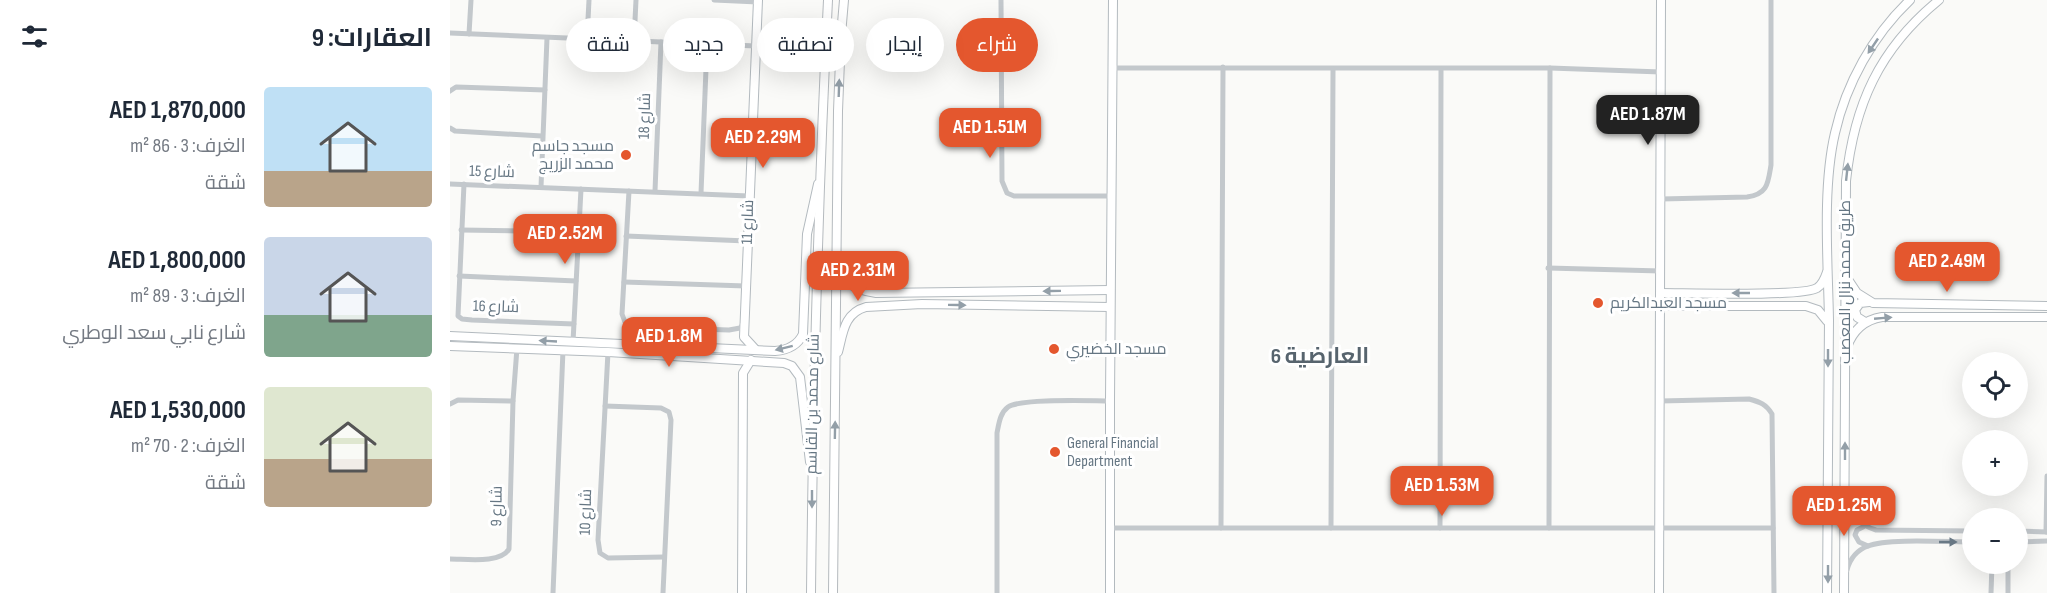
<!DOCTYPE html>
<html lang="ar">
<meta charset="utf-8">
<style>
body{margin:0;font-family:"Sofia Sans Condensed",Cairo,sans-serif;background:#f6f6f7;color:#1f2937;direction:rtl;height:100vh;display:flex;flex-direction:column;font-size:22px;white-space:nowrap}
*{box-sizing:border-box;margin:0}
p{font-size:20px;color:#747a83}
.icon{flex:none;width:33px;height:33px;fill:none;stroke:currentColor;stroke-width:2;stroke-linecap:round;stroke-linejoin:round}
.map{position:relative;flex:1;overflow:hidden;direction:ltr}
.drawer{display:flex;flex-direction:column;background:#fff;width:450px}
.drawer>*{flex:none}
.guide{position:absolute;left:18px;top:18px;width:570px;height:54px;direction:rtl;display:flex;gap:12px}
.controls{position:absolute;left:1512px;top:352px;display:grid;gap:12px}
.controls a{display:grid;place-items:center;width:66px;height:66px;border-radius:50%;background:#fff;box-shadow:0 6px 24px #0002;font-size:30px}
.price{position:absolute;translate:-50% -51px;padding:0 14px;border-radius:12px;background:#e4572e;color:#fff;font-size:20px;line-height:39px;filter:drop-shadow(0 2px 3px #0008)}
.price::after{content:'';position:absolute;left:50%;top:36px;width:18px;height:14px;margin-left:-9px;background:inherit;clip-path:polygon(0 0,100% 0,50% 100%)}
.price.selected{background:#222;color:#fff}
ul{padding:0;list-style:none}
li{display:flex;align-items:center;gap:18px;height:150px;padding:0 18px}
li span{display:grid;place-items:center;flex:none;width:168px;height:120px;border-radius:6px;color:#555}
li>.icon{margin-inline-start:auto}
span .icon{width:72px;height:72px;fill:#fffc;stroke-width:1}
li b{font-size:26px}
h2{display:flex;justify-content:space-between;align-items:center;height:72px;padding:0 18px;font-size:26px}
.pill{padding:0 21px;border-radius:27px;background:#fff;box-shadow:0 6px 24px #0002;font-size:21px;line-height:54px}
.pill.selected{background:#e4572e;color:#fff}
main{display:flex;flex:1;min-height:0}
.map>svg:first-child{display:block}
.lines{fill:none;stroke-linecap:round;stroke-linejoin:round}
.secondary-casing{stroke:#b3babf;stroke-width:10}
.primary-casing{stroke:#b5babe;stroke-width:10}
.street{stroke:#c3c8cc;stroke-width:5}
.secondary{stroke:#fff;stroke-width:8}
.primary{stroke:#fff;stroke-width:8}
.oneway{fill:#939fa8}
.oneway2{fill:#6a7a87}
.poi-dot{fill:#e4572e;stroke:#fff;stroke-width:2}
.labels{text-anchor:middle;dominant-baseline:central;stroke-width:6;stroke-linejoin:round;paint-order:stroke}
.street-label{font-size:16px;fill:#657683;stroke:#fff}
.poi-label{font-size:16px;fill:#657683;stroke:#fff;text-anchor:start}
.district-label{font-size:22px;font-weight:bold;fill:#57646e;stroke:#fff}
</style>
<main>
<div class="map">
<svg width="1597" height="593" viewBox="0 0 1597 593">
<rect width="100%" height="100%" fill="#fafaf8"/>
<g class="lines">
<defs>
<g id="secondary">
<path d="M389,257C390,282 403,290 426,293L660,290"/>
<path d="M1397,278L1407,293L1423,303L1597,306"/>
<path d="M1211,293C1237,293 1352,297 1367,288C1373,284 1375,278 1377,272"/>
<path d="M1211,306H1356L1368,310L1377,321"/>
<path d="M1415,322L1407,317L1405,310L1410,303L1419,302"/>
<path d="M0,336L325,351C338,350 348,345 353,334L357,234L368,184"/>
<path d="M0,346L158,352L334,363L342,366L350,377L360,462"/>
<path d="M1397,347C1403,330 1414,320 1432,317H1597"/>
<path d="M305,349L294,337L308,0"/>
<path d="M388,352C393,333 394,313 416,307L472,304L660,307"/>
<path d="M292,593L293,373L301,360"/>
<path d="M660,593V401L663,0"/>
<path d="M1209,593L1211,0"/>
<path d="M1377,593C1378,502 1379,411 1379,320C1378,262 1372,188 1385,133C1396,84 1423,35 1460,0"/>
<path d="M1394,593L1396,181C1404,105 1429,49 1489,0"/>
</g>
<g id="primary">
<path d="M361,593C363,395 368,198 378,0"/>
<path d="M383,593L388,111L391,35L394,0"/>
</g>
</defs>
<use href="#secondary" class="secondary-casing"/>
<use href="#primary" class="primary-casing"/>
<g class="street">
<path d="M264,0L308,2"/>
<path d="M551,0L552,181L557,193L564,196H662"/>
<path d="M0,33L306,46"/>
<path d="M19,34L21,0"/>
<path d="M137,39L139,0"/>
<path d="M184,41L186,0"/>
<path d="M663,68H1100L1211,72"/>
<path d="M0,91L6,87L95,90"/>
<path d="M0,128L5,131L92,136"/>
<path d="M0,184L299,196"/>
<path d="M14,184L8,316L12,319L22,320L124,324"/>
<path d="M91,187L97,38"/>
<path d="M179,191L172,314L176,325L183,327L279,330L290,328L294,323"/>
<path d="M205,191L211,42"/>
<path d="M251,193L257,44"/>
<path d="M1211,199L1297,197C1318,194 1318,183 1321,165V0"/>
<path d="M11,230L129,232"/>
<path d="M176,236L297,241"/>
<path d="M1098,268L1211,271"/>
<path d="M9,276L126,281"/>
<path d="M174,282L296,286"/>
<path d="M123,342L131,189"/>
<path d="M158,352L148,540L150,553L158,558L214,557"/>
<path d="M1210,401L1299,399C1310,402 1316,404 1322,414L1324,593"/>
<path d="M0,404L8,400L63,401"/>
<path d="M155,406L211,408L219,412L221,420L213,593"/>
<path d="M1395,500C1403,516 1409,525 1426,530L1522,531"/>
<path d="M1413,527L1407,530L1405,535L1409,542L1418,546"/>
<path d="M661,528H1323"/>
<path d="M771,528L773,67"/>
<path d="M881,528L883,69"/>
<path d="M990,528L991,69"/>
<path d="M1099,528L1100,68"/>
<path d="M1568,531L1597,532"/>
<path d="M1596,532L1597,476"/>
<path d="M1568,542L1597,541"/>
<path d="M0,559C16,559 51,564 59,549L63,401L67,348"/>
<path d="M1558,564V593"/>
<path d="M1397,570C1400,559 1407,550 1418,546C1437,538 1498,542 1522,542"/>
<path d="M103,593L113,350"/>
<path d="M547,593V433C549,423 550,413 558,407C571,398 640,401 660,401"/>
<path d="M1541,593L1542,564"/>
</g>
<use href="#secondary" class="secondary"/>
<use href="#primary" class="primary"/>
</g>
<defs><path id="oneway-solid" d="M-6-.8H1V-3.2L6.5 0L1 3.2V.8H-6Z" transform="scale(1.5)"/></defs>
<g class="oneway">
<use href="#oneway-solid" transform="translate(1423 46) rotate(124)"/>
<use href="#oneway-solid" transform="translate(389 88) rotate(-88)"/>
<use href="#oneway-solid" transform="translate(1397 172) rotate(-84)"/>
<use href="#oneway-solid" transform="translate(602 291) rotate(179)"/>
<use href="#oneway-solid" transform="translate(1291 293) rotate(-180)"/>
<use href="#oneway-solid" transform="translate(507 305) rotate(1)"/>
<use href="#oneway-solid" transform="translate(1433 318) rotate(-5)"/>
<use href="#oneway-solid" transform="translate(98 341) rotate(-177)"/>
<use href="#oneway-solid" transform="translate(334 348) rotate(166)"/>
<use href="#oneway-solid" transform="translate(1378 358) rotate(90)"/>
<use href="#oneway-solid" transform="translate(385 430) rotate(-89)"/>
<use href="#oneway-solid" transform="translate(1395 451) rotate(-90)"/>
<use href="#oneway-solid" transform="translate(362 499) rotate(90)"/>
<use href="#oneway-solid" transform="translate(1378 574) rotate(90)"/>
</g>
<use class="oneway2" href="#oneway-solid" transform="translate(1498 542)"/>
<g class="poi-dot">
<circle cx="176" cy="155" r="6"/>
<circle cx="1148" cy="303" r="6"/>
<circle cx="604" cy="349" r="6"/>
<circle cx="605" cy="452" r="6"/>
</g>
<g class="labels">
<g class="street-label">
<text transform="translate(195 116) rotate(-88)">شارع 18</text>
<text transform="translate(42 172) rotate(2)">شارع 15</text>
<text transform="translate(298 222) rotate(-88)">شارع 11</text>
<text transform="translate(1395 282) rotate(-90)">طريق محمد نزال المعصب</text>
<text transform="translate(46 307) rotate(2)">شارع 16</text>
<text transform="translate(363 404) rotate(-89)">شارع محمد بن القاسم</text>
<text transform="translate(47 506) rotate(-89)">شارع 9</text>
<text transform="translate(136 512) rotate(-88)">شارع 10</text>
</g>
<g class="poi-label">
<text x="164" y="146" text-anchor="end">مسجد جاسم<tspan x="164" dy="18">محمد الزريج</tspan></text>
<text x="1160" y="303">مسجد العبدالكريم</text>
<text x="616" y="349">مسجد الخضيري</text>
<text x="617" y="443">General Financial<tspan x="617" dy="18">Department</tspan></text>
</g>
<g class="district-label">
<text x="870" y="356">العارضية 6</text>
</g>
</g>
</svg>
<div class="controls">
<a><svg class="icon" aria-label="locate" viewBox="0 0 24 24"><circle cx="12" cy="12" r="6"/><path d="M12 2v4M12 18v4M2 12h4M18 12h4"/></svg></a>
<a>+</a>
<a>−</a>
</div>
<b class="price selected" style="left:1198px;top:146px">AED 1.87M</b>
<b class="price" style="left:540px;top:159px">AED 1.51M</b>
<b class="price" style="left:313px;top:169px">AED 2.29M</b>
<b class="price" style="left:115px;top:265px">AED 2.52M</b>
<b class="price" style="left:1497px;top:293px">AED 2.49M</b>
<b class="price" style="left:408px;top:302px">AED 2.31M</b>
<b class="price" style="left:219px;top:368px">AED 1.8M</b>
<b class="price" style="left:992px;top:517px">AED 1.53M</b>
<b class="price" style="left:1394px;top:537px">AED 1.25M</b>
<div class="guide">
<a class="pill selected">شراء</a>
<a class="pill">إيجار</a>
<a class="pill">تصفية</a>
<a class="pill">جديد</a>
<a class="pill">شقة</a>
</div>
</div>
<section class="drawer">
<h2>العقارات: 9<svg class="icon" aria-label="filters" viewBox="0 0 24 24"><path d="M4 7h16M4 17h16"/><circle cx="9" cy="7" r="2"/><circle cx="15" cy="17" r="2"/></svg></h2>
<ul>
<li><span style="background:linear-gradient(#bfe0f5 70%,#b9a48a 0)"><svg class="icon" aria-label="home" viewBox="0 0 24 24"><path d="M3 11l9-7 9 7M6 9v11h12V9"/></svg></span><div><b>AED 1,870,000</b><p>الغرف: 3 · 86 m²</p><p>شقة</p></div></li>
<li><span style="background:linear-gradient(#c9d6e8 65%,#7fa58c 0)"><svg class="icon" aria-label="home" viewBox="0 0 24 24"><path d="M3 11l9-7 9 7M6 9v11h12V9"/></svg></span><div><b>AED 1,800,000</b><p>الغرف: 3 · 89 m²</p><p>شارع نابي سعد الوطري</p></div></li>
<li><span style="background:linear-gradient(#dfe7d0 60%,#b9a48a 0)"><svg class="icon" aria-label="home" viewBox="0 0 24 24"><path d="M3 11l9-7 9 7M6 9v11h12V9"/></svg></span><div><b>AED 1,530,000</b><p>الغرف: 2 · 70 m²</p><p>شقة</p></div></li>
</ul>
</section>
</main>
